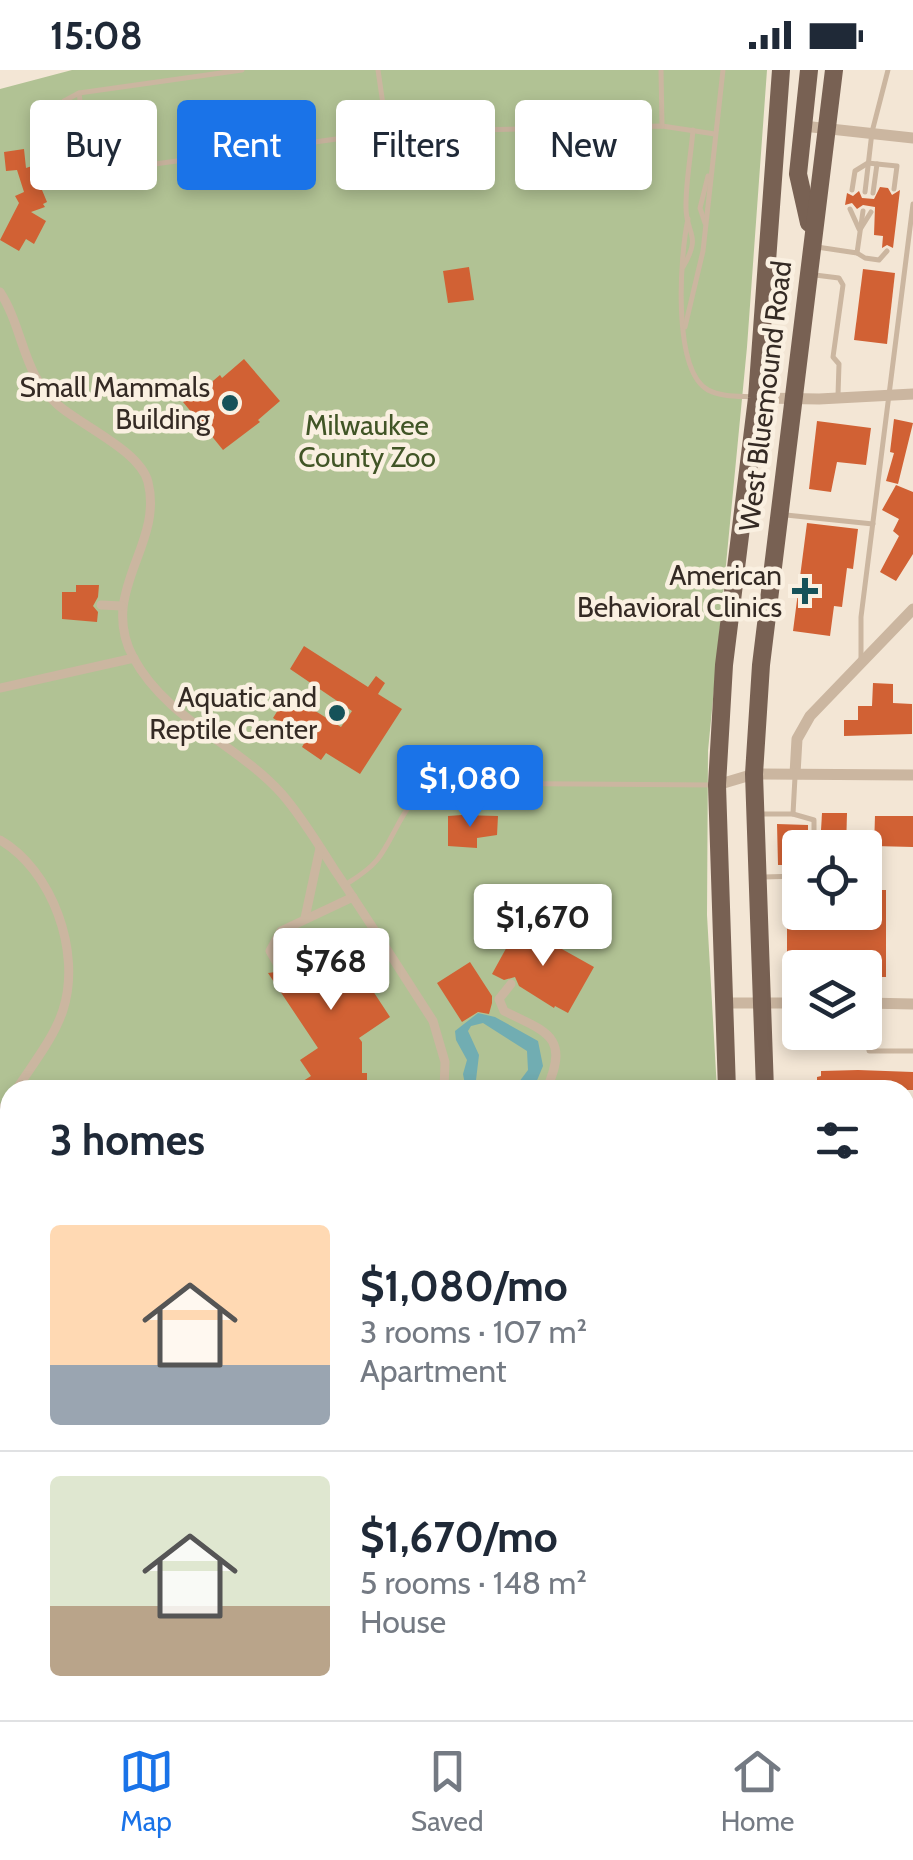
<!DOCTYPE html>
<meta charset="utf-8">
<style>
body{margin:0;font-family:Cabin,sans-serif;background:#f6f6f7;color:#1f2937;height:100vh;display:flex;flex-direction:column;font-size:38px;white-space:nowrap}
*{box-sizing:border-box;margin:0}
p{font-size:32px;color:#747a83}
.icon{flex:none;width:55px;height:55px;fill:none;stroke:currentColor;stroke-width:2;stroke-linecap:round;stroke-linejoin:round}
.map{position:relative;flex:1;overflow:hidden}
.panel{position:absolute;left:0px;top:1010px;width:915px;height:640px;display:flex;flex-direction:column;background:#fff;border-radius:30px 30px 0 0;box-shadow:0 5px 15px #0003}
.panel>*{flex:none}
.banner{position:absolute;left:30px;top:30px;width:855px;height:90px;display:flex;gap:20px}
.fabs{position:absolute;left:782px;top:760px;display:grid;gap:20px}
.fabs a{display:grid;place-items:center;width:100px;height:100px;border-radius:10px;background:#fff;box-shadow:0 5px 15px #0003;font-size:50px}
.price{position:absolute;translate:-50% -85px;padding:0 22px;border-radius:10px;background:#fff;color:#222;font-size:32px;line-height:65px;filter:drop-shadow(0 2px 5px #0008)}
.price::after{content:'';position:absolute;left:50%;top:60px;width:30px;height:22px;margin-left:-15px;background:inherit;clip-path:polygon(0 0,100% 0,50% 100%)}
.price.active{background:#1a73e8;color:#fff}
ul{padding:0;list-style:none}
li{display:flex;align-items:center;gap:30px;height:250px;padding:0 50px}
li+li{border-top:2px solid #e0e1e3}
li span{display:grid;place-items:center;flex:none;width:280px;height:200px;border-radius:10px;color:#555}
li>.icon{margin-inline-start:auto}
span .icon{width:120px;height:120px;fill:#fffc;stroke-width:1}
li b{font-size:42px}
h2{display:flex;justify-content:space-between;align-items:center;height:120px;padding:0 50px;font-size:42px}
.tag{padding:0 35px;border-radius:10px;background:#fff;box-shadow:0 5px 15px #0003;font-size:35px;line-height:90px}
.tag.active{background:#1a73e8;color:#fff}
.status{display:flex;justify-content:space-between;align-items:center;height:70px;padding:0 50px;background:#fff;direction:ltr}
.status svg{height:28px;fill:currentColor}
.dock{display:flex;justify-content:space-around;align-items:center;height:140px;border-top:2px solid #e0e1e3;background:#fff;font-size:28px;color:#747a83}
.dock a{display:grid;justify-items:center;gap:5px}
.dock .active{color:#1a73e8}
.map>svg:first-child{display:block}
.green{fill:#b1c294}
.water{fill:#71adb2}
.building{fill:#d16134}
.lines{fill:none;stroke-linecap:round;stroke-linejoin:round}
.service{stroke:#cbb6a0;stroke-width:5}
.pedestrian{stroke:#cbb6a0;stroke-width:9}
.minor{stroke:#cbb6a0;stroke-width:11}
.primary{stroke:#786153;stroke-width:18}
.poi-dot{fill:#165259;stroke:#faf0e1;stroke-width:4}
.labels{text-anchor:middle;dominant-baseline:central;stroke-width:9;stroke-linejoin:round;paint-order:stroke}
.poi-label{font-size:28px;fill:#342a24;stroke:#faf0e1;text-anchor:end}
.street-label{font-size:28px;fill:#342a24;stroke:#faf0e1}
.park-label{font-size:28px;fill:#415526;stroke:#faf0e1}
</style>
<div class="status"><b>15:08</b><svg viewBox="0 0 49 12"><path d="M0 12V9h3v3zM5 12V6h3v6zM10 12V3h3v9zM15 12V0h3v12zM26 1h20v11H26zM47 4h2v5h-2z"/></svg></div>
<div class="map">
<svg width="913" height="1650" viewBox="0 0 913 1650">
<rect width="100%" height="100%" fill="#f3e6d5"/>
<path class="green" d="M72,0H767L747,277L708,681L707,845L717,1020H10V1640H751V1650H0V19Z"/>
<path class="water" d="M478,943L495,947L538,971L543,996L533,1020H513L528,1000L527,981L483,953L471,956L468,961L479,985L476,1010L480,1020H466L463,1004L467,990L456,970L455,961Z"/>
<g class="building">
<path d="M24,79L26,98L32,96L47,132L43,134L45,137L31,142L46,151L34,174L26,169L19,181L0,170L19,133L15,126L24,122L17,100L6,101L4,82Z"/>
<path d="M880,117L888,118L892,125L900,120L893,178L887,175L882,178L883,166L874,165L875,137L863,135L857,139L852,133L845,135L847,123L853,126L859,121L862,128L874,129Z"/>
<path d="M469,197L474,230L448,233L443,201Z"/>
<path d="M863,199L895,203L887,274L854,270Z"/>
<path d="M244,289L280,331L258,350L260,352L223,380L210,364L206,367L199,358L202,355L183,332L192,324L195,326L220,305L222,308Z"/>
<path d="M894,349L913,353L898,414L886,411L894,383L890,382Z"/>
<path d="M817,351L871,358L866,395L837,392L831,422L809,419Z"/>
<path d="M896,415L913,422V484L896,511L880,502L899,466L893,461L899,449L882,440Z"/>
<path d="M807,453L858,459L853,499L847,498L842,537L834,536L830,566L793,561Z"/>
<path d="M76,515H99L98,527L93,536L98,542L97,552L62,549V522H76Z"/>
<path d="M304,576L368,617L376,606L385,613L378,624L402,639L360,704L326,683L321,690L302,677L306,670L273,648L288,624L341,657L352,641L290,599Z"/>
<path d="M873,613L893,614V633L912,634V664L844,666V650H858V636H872Z"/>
<path d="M822,743H847L846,778H820Z"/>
<path d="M462,745L498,746L497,765L477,768V778L448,776V746Z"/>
<path d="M875,746H913V777L874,776Z"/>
<path d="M777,754L808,755V778H800V795H778Z"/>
<path d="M865,789H878L877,820H886V907H865V898H800V906H787V819H800V842H865Z"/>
<path d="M519,855L594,897L568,943L555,936L554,938L519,916L515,907L504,910L492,904Z"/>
<path d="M333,860L390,947L359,968L362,972V1003H367V1020H289L311,1006L300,990L318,978L268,903L283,901L285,891Z"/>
<path d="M470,892L492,926V933L489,944L478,942L462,952L437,913Z"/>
<path d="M858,1000L913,1002V1020L817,1019V1007L821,1006V1001Z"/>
</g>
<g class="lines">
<g class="service">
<path d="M242,0L79,23L90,103L387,62L662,56L715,64"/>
<path d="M378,0L387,62"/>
<path d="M661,0L662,56"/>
<path d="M79,23L64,31L58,48L67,94L77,102L90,103"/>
<path d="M877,94L897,96L894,119"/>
<path d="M852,120L855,101L868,93L877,94L873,123"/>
<path d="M865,122L872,62L888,0"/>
<path d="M850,139L859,159"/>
<path d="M688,149C680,185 672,300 708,320C721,327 740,326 754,327"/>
<path d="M705,153L700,138L708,106"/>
<path d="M861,158L871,142"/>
<path d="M817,177L857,183L863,141"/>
<path d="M857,183L865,188L879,190L887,181"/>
<path d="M683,197C703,163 685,165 686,135C686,110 691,85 693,60"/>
<path d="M815,205L839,208L843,215L833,287L839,294L838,325"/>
<path d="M685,257L703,181L723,0"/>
<path d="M786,445L873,454"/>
<path d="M861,592V547L913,134"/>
<path d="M761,744H793L795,707"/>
<path d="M793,744L814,750V778"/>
<path d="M763,807L800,806"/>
<path d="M345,815C356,808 368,801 377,790C398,764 405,721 442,713L714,715"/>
<path d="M867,933L869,981H913"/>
<path d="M905,1436L913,1432"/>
<path d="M905,1573H913"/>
<path d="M271,1640L277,1650"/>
<path d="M317,1640L323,1650"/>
<path d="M846,1640L850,1644L894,1646L899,1640"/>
<path d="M184,1650L190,1640"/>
<path d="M474,1650V1640"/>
<path d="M640,1650V1640"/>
<path d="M714,1650L718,1640"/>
<path d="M894,1650V1646L913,1650"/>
</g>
<g class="pedestrian">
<path d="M0,222C24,259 22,304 58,335C82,356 140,381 148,412C164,475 98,521 133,587C167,650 236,673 282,724C302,747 318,774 334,799C368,849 400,900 433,951L445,992L444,1020"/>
<path d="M101,535L122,536"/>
<path d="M0,618L134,588"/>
<path d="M0,770C52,800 82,882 63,940C54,968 32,995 16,1020"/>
<path d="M305,848L320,778"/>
<path d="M278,895L270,881L281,861L353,827"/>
<path d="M511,914L499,929L504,941C546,962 571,966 546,1020"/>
<path d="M0,1041L10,1029"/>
<path d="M0,1177L10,1190"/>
<path d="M0,1391H10"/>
</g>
<g class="minor">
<path d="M803,56L913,68"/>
<path d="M757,328L819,329L913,324"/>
<path d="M795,704L797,669L810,646L913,539"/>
<path d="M717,715L754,704L913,705"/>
<path d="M723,933H800"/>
<path d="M865,933L913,934"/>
</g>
<g class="primary">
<path d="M809,153L798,104L809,0"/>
<path d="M727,1020L717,715L724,595L757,328L781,0"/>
<path d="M765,1020L754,704L761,595L834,0"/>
<path d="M761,1640V1650"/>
<path d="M797,1640L798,1650"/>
</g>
</g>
<g class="poi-dot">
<circle cx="230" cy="333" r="10"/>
<path d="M800 506h10v10h10v10h-10v10h-10v-10h-10v-10h10z"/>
<circle cx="337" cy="643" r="10"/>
</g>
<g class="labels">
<g class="poi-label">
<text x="210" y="317">Small Mammals<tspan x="210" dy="32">Building</tspan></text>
<text x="782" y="505">American<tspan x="782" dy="32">Behavioral Clinics</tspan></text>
<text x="317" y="627">Aquatic and<tspan x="317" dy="32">Reptile Center</tspan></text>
</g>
<g class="street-label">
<text transform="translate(765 326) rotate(-83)">West Bluemound Road</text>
</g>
<g class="park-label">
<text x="367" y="355">Milwaukee<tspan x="367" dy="32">County Zoo</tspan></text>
</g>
</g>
</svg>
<div class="fabs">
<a><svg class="icon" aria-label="locate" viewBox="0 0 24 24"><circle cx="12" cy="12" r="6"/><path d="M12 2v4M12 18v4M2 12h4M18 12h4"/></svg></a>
<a><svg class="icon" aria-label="layers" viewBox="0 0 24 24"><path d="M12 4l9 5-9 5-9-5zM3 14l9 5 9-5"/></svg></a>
</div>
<b class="price active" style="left:470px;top:760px">$1,080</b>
<b class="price" style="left:543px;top:899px">$1,670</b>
<b class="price" style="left:331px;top:943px">$768</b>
<div class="banner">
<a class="tag">Buy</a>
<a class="tag active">Rent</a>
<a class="tag">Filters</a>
<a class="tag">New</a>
</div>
<section class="panel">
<h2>3 homes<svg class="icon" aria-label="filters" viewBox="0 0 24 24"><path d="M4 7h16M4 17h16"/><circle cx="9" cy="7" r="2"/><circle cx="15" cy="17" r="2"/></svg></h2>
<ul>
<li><span style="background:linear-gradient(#ffd9b3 70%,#9aa5b1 0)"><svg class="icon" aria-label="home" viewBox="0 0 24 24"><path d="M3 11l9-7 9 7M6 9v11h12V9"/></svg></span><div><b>$1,080/mo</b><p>3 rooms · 107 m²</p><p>Apartment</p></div></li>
<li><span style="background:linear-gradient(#dfe7d0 65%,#b9a48a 0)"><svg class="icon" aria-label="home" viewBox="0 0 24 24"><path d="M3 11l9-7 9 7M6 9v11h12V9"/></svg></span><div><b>$1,670/mo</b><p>5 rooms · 148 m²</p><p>House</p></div></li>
</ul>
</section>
</div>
<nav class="dock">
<a class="active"><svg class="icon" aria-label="map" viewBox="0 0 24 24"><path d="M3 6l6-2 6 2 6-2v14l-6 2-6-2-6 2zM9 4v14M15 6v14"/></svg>Map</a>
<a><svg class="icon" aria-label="saved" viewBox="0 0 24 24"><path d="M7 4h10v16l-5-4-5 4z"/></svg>Saved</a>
<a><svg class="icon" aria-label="home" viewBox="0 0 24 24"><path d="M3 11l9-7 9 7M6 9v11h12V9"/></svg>Home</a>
</nav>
